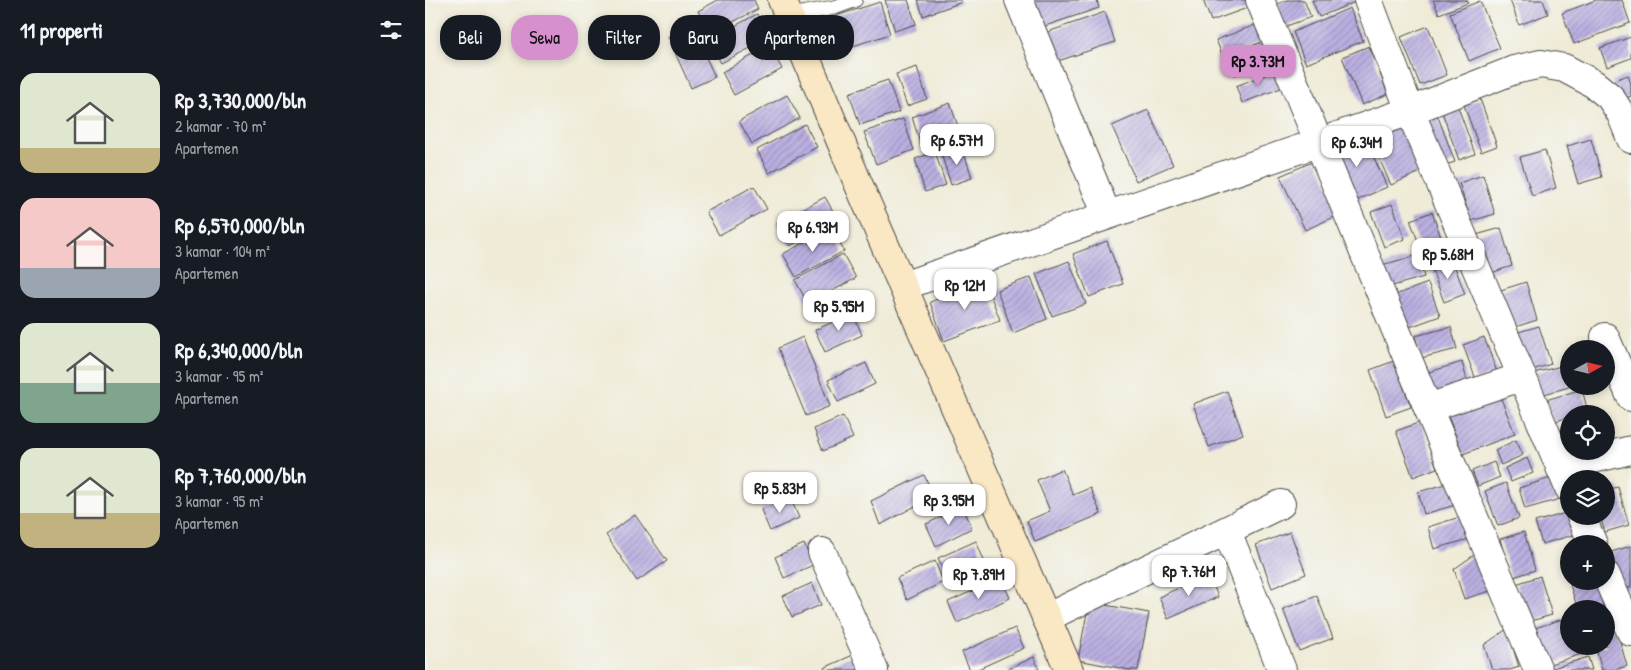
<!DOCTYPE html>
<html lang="id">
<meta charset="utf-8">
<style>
body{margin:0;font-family:"Patrick Hand",sans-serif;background:#242831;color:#f1f3f6;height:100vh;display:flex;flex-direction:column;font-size:19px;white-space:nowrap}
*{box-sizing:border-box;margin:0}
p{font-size:16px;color:#9ea1a6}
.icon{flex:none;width:28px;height:28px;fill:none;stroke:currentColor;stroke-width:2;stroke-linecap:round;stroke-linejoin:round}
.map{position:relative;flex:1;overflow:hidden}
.details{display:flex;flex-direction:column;background:#171b24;width:425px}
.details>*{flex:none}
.banner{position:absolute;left:15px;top:15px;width:475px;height:45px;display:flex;gap:10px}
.needle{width:32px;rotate:82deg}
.tools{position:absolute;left:1135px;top:340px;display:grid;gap:10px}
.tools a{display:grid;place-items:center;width:55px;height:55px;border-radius:50%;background:#171b24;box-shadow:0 2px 8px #0003;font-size:25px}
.price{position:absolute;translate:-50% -42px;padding:0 11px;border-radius:10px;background:#fff;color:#222;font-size:16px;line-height:32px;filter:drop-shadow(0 1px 2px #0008)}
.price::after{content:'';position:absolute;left:50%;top:30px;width:15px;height:11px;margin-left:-8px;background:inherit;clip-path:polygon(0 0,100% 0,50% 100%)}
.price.active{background:#d690ce;color:#111}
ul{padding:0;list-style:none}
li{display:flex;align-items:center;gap:15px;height:125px;padding:0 20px}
li span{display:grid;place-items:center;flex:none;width:140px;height:100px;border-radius:15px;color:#555}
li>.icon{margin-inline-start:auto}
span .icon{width:60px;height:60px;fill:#fffc;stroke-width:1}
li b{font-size:21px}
h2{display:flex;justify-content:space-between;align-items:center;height:60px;padding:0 20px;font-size:21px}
.pill{padding:0 18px;border-radius:20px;background:#171b24;box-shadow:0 2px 8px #0003;font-size:18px;line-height:45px}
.pill.active{background:#d690ce;color:#111}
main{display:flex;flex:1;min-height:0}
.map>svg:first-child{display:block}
.building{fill:url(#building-hatch)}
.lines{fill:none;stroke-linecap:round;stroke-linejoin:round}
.lane-casing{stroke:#484845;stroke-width:16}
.street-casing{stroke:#484845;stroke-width:30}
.secondary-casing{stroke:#484845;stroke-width:30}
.lane{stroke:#fff;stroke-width:14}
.street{stroke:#fff;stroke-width:28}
.secondary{stroke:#fae7c3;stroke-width:28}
</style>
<main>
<section class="details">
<h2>11 properti<svg class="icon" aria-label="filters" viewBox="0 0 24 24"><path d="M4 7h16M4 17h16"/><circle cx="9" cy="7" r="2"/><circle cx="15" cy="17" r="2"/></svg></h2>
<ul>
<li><span style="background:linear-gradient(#dfe7d0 75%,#c2b280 0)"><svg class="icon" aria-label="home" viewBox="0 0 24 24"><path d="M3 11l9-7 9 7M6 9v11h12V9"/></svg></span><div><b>Rp 3,730,000/bln</b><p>2 kamar · 70 m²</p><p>Apartemen</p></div></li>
<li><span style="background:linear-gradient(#f6c9c9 70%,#9aa5b1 0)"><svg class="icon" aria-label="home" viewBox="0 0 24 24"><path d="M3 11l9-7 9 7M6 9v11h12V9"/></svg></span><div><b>Rp 6,570,000/bln</b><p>3 kamar · 104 m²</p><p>Apartemen</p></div></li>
<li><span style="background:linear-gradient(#dfe7d0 60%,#7fa58c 0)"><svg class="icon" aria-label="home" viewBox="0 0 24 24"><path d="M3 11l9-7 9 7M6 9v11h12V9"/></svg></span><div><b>Rp 6,340,000/bln</b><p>3 kamar · 95 m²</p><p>Apartemen</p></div></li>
<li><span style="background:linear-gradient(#dfe7d0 65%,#c2b280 0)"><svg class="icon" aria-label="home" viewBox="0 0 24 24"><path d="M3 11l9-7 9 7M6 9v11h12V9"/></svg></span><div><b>Rp 7,760,000/bln</b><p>3 kamar · 95 m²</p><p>Apartemen</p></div></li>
</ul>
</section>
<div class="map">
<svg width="1206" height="670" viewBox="0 0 1206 670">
<defs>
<pattern id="building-hatch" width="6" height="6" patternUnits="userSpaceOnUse" patternTransform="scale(1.25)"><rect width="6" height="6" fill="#bbb0e2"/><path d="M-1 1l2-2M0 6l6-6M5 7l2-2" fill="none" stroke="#988fb7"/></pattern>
</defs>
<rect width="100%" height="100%" fill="#f6f6f2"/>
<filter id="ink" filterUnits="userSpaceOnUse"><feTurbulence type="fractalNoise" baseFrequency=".02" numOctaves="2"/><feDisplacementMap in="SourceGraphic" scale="10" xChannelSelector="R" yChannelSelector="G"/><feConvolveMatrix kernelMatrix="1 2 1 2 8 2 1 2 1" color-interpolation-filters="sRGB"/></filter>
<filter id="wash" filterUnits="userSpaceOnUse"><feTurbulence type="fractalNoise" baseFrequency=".0096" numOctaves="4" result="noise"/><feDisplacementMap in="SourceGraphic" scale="20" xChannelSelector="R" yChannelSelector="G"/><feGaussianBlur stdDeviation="1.12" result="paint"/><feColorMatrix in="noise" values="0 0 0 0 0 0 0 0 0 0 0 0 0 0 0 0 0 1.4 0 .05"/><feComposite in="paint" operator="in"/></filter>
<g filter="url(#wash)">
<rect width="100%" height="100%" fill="#efebd7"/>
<g id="blocks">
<g class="building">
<path d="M293,0H329L333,9L285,34L273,11Z"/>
<path d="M460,0H483L491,24L470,31Z"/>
<path d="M493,0H536L537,2L498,16Z"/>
<path d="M601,0H672L674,8L611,29Z"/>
<path d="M778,0H822L825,7L786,21Z"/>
<path d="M862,0H879L886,17L859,27L850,5Z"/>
<path d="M887,0H929L930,2L894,17Z"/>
<path d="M1008,0H1042L1043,3L1014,14Z"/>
<path d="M1085,0H1118L1123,14L1094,25Z"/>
<path d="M1171,0H1197L1205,23L1149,44L1137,13Z"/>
<path d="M1055,1L1075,48L1044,61L1025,13Z"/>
<path d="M455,2L465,34L403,54L392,22Z"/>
<path d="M925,8L938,41L881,64L868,32Z"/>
<path d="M680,12L690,42L627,63L617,34Z"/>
<path d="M332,14L345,38L296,63L284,40Z"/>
<path d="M830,25L837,42L798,57L791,40Z"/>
<path d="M1003,26L1022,75L995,85L976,37Z"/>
<path d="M267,27L290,77L266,88L243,37Z"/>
<path d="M1206,37V58L1182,67L1175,48Z"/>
<path d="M842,43L849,59L810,75L804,58Z"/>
<path d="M345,46L357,69L309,95L297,72Z"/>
<path d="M944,46L963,94L937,105L917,57Z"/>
<path d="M492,67L502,99L482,106L471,74Z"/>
<path d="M849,71L856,88L817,103L811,86Z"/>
<path d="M1203,75L1206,84V96L1195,100L1187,81Z"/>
<path d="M463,80L474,112L435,125L424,93Z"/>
<path d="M362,95L375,118L327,144L314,121Z"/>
<path d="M1055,99L1072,146L1056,152L1039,105Z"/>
<path d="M525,103L536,135L497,149L487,117Z"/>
<path d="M1033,107L1050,154L1034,160L1017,112Z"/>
<path d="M723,110L748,165L711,181L687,126Z"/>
<path d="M1012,114L1030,162L1014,167L996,121Z"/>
<path d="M978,115L1002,169L966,185L942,131Z"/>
<path d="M478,119L489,150L451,164L439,132Z"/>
<path d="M380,124L392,147L344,173L332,150Z"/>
<path d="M938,133L962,187L926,203L902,149Z"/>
<path d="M1166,139L1177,177L1153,184L1142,146Z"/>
<path d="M537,146L547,178L526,185L516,153Z"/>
<path d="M1120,150L1131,188L1107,196L1095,157Z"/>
<path d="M510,152L521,185L500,192L490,159Z"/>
<path d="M892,160L916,214L880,230L855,176Z"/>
<path d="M1058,175L1070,214L1046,221L1034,183Z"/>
<path d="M329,186L342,209L294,235L281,212Z"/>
<path d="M400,197L413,220L365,246L352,223Z"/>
<path d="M967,204L980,239L959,247L946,212Z"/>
<path d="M1007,212L1019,246L998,254L985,220Z"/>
<path d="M406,228L419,251L371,277L358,254Z"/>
<path d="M1076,228L1087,266L1063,274L1051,235Z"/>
<path d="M682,241L698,284L664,297L648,254Z"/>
<path d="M418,254L431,278L383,304L370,280Z"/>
<path d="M993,255L999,277L964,287L957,265Z"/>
<path d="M1027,259L1040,294L1019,302L1006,267Z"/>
<path d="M644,261L661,304L627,316L611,274Z"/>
<path d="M606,277L622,319L588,333L572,290Z"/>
<path d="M560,281L575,320L519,341L505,302Z"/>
<path d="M1101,282L1112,320L1087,328L1076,290Z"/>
<path d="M1003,283L1015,316L982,328L970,295Z"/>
<path d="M428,313L437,335L400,352L390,330Z"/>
<path d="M1114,326L1126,364L1101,372L1090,333Z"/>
<path d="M1026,327L1032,349L996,358L990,336Z"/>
<path d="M378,337L405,406L381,416L353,348Z"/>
<path d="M1059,337L1072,372L1051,380L1038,345Z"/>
<path d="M969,361L986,407L961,416L945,370Z"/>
<path d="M1037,362L1043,384L1008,395L1001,373Z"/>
<path d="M441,363L450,384L413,402L403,380Z"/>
<path d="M1144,364V387L1116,395L1109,373Z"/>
<path d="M1157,389L1163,412L1155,414H1144V417L1128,422L1121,400Z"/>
<path d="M802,391L818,434L784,447L768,404Z"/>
<path d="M1075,396L1090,434L1038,454L1023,416Z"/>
<path d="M418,416L428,438L398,451L389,429Z"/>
<path d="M996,422L1012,468L988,477L971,431Z"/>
<path d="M1144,428V451L1136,453L1129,432Z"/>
<path d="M1091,440L1098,455L1076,465L1070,450Z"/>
<path d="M1102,458L1108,473L1086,482L1080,468Z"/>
<path d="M1069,462L1075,477L1053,486L1047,471Z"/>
<path d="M637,469L648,495L665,488L676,514L610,542L602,521L625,511L612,480Z"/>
<path d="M499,475L509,496L455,525L446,501Z"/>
<path d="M1129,477L1135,499L1100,509L1094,488Z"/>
<path d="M1028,482L1034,504L999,514L993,492Z"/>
<path d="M1081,483L1094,518L1073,526L1060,491Z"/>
<path d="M1193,487L1204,525L1180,532L1175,516H1181V490Z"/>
<path d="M365,497L374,518L345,531L336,510Z"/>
<path d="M538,507L547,528L511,546L501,524Z"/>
<path d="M1144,512L1152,534L1117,544L1110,522Z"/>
<path d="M210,515L242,561L212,581L181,535Z"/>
<path d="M1038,516L1044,539L1009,549L1003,527Z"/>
<path d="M865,532L881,574L847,588L831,545Z"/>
<path d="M1099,532L1110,570L1086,578L1075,539Z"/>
<path d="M551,541L560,563L524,580L513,558Z"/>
<path d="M379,544L388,565L359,578L350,557Z"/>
<path d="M1206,546V587L1198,590L1186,552Z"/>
<path d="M1052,553L1065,591L1039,599L1029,569Z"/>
<path d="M510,561L518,582L482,600L472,578Z"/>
<path d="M784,574L793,597L743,619L734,597Z"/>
<path d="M1115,576L1127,615L1102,622L1091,584Z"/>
<path d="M576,578L585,598L532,623L523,602Z"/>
<path d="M1156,581H1171L1179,609H1153L1145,585Z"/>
<path d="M387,583L396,605L367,617L358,596Z"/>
<path d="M892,596L908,638L874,651L858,609Z"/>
<path d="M664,602L724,613L713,670H705L653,660Z"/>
<path d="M1144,617V646H1158L1160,653L1122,665L1110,628Z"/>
<path d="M590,628L599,648L551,670H545L537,652Z"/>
<path d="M1191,628L1202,666L1189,670H1177L1170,646H1181V631Z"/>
<path d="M1082,629L1094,667L1085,670H1067L1059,645Z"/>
<path d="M428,655L434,670H400L399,668Z"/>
<path d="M609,657L614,670H581Z"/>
<path d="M1163,657L1167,670H1122Z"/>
</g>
</g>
</g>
<g filter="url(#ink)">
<use href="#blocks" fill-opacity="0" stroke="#484845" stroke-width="1"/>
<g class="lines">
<defs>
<path id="lane" d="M364,16L411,7L430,0"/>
<g id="street">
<path d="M594,0L682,215"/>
<path d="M835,0L1003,408L1113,670"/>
<path d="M943,0L985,111L1144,488"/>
<path d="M478,286L985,111L1089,70L1116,64L1139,68L1169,84L1185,97L1196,114L1206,139"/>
<path d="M1180,337L1206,397"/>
<path d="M1003,408L1096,377"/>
<path d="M1135,467L1206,450"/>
<path d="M1156,516L1168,544"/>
<path d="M802,531L857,670"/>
<path d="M397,552L449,670"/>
<path d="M1181,575L1206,632"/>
<path d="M621,618L856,504"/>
</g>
<path id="secondary" d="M357,0L433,183L644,670"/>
</defs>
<use href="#lane" class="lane-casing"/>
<use href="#street" class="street-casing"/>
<use href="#secondary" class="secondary-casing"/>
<use href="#lane" class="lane"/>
<use href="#street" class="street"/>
<use href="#secondary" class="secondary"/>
</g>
</g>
</svg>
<div class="tools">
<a><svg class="needle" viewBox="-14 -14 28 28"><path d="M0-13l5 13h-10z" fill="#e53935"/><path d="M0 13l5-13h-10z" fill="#9ea1a6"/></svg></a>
<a><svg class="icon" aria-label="locate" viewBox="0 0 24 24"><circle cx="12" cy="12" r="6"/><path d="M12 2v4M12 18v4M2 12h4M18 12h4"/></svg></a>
<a><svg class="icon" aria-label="layers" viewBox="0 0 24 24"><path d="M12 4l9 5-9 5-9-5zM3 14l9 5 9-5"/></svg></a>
<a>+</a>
<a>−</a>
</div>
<b class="price active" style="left:833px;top:87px">Rp 3.73M</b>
<b class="price" style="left:532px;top:166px">Rp 6.57M</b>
<b class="price" style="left:932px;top:168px">Rp 6.34M</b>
<b class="price" style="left:388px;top:253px">Rp 6.93M</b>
<b class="price" style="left:1023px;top:280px">Rp 5.68M</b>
<b class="price" style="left:540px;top:311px">Rp 12M</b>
<b class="price" style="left:414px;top:332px">Rp 5.95M</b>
<b class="price" style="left:355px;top:514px">Rp 5.83M</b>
<b class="price" style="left:524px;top:526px">Rp 3.95M</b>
<b class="price" style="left:764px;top:597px">Rp 7.76M</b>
<b class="price" style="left:554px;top:600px">Rp 7.89M</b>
<div class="banner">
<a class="pill">Beli</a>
<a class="pill active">Sewa</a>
<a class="pill">Filter</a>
<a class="pill">Baru</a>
<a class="pill">Apartemen</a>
</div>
</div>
</main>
